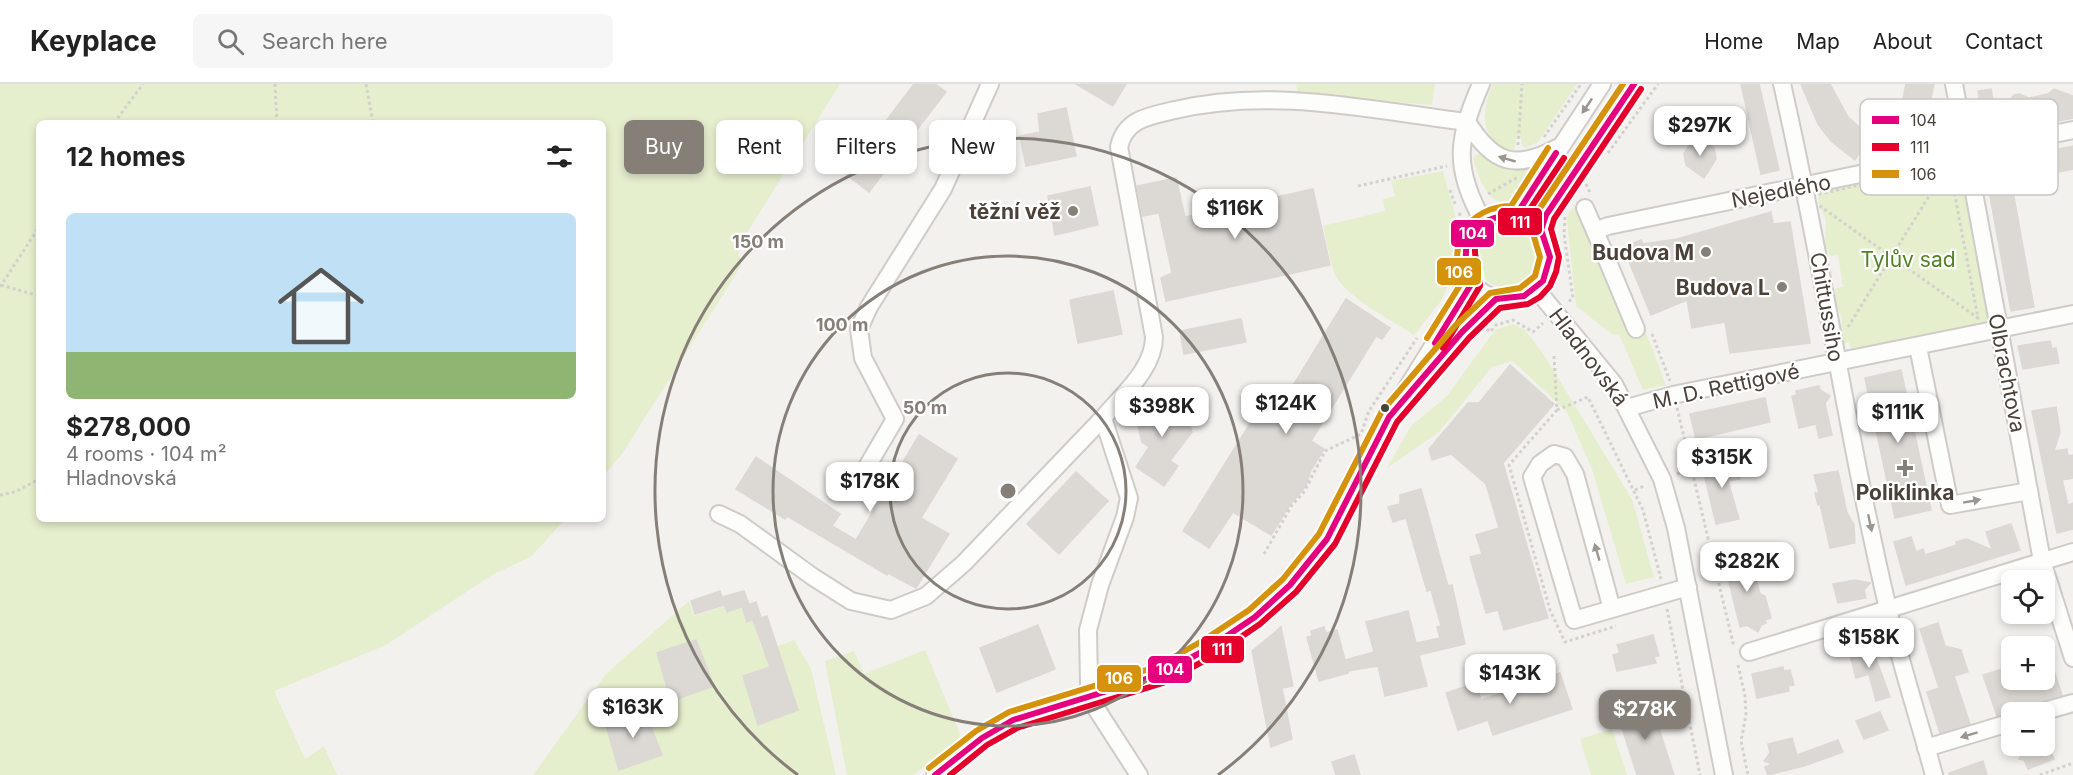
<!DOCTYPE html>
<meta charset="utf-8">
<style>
body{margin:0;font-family:Inter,sans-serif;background:#f6f6f6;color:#222;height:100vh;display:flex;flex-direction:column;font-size:22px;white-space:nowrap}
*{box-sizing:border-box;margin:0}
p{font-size:20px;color:#767676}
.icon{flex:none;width:33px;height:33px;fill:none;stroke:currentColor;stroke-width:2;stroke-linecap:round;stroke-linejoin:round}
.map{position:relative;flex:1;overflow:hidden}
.panel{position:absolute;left:36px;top:36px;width:570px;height:402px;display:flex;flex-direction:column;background:#fff;border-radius:9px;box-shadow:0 3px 9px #0003}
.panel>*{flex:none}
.guide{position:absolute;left:624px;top:36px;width:570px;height:54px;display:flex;gap:12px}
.buttons{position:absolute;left:2001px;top:486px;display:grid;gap:12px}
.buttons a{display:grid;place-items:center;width:54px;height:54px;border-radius:9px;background:#fff;box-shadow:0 3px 9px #0003;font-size:30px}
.price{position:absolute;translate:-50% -51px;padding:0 14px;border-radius:12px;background:#fff;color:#222;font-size:20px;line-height:39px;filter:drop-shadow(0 2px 3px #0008)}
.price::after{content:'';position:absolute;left:50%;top:36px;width:18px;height:14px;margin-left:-9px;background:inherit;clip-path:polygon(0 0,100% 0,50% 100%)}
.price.active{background:#867f78;color:#fff}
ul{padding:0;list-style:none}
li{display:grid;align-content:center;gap:12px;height:318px;padding:0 30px}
li span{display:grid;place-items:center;height:186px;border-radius:9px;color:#555}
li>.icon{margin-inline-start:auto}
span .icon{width:108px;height:108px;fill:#fffc;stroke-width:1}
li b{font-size:26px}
h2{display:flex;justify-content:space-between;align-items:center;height:72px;padding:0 30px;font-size:26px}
.chip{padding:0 21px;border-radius:9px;background:#fff;box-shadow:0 3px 9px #0003;font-size:21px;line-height:54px}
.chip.active{background:#867f78;color:#fff}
header{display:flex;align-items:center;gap:36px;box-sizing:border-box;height:84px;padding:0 30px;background:#fff;border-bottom:2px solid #e0e0e0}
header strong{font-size:28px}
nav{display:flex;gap:33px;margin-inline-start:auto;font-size:21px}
.search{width:420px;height:54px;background:#f6f6f6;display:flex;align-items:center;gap:15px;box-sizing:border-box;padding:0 21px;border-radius:9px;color:#767676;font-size:22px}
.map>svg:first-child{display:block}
.green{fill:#e5eecd}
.building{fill:#dcd8d4;stroke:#dcd8d3;stroke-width:1.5}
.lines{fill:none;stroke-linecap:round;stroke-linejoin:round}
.minor-casing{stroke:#cfccc8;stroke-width:20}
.path{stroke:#d3d1cc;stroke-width:3;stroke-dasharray:3 3;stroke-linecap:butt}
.minor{stroke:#fdfdfc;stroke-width:16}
.bus-1-casing{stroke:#fff;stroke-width:10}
.bus-2-casing{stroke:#fff;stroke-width:10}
.bus-3-casing{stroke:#fff;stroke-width:10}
.bus-1{stroke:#e5007d;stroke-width:6}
.bus-2{stroke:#e4002b;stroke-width:6}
.bus-3{stroke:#d5920b;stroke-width:6}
.oneway{fill:#9b9690}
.ring{fill:none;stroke:#867f78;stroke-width:3}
.poi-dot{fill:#867f78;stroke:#fff;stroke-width:2}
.bus-dot{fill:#4b4138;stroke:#fff;stroke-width:2}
.labels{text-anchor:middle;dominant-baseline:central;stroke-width:4.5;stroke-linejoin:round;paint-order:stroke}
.street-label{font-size:21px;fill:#4b4138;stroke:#fff}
.poi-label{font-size:21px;font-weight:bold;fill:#4b4138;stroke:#fff;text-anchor:end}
.park-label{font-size:21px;fill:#548226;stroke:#fff}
.key{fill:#fff;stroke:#c9c6c3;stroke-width:1.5}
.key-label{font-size:16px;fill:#4b4138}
.centre{fill:#867f78;stroke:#fff;stroke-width:3}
.ring-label{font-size:18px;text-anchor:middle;font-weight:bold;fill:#867f78;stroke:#fff;stroke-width:4.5;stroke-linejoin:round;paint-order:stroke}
.line-badge{stroke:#fff;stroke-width:2}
.badge-label{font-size:16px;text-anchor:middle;font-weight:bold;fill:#fff}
</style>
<header>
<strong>Keyplace</strong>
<div class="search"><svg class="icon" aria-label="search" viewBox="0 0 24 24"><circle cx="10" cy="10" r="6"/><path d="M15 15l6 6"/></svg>Search here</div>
<nav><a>Home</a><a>Map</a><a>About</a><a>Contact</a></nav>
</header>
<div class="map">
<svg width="2073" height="691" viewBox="0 0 2073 691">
<rect width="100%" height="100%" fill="#f3f1ee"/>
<g class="green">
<path d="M0,0H840L738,163L741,182L622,370L603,392V39H39V435H565L532,472L492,491L386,561L274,607L305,675L324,662L337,691H0Z"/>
<path d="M1296,0H1435L1432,21L1298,10Z"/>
<path d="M1493,0H1577L1538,58L1526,64L1522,62L1521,54L1517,53L1513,69C1480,57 1480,28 1493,0Z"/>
<path d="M1477,70L1510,86L1537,84C1509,133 1489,128 1473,75Z"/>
<path d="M1960,80L1990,236L1988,241L1852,266L1848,257L1844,261L1840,253L1842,234L1833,212L1836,204L1843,203L1838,171L1830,172C1822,160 1826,153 1826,140C1825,127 1815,121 1820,108Z"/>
<path d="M1443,87L1459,145L1448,201L1441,217L1414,251C1393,237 1347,214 1336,192C1329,176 1327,158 1323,142L1385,127L1383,115L1395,112L1391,97Z"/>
<path d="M1577,121L1634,253L1646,249L1666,301L1643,306L1619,250L1613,251L1576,222L1567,137L1569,128Z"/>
<circle cx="1507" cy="173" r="31"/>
<path d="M1513,240L1525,246L1544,271L1632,415L1654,493L1626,500L1592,385L1567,328L1513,277L1492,283L1439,348L1387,384L1411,342L1447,312L1495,246Z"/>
<path d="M689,517L694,532L724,522L726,529L741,524L747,539L753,537L763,568L794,556L811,585L836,691H533L606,590Z"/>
<path d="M925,566L962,655L913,691H847L825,577L854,567L864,590Z"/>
<path d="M1612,645L1627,691H1591L1580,655Z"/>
</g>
<g class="building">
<path d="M914,0H935L946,8L869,108L846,90Z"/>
<path d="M1076,0H1126L1113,22Z"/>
<path d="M1741,0H1759L1779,86L1761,90Z"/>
<path d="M1801,0H1830L1848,33L1870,53L1855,76L1831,57L1818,40Z"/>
<path d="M1906,0H1934L1927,34L1913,63L1891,48L1901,25Z"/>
<path d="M1991,5L1996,32L2014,11L2019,10L2029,14L2048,10L2054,5L2073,12V34L2014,46L2005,47L2004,43L1985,47L1978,7Z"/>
<path d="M1066,24L1076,72L1026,82L1020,52L1040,48L1038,30Z"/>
<path d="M1705,56L1714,64L1716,75L1704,94L1686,81L1684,70L1691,58Z"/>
<path d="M2073,62V85L2049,90L2050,94L2012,102L2034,223L2011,227L1989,107L1985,108L1980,81Z"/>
<path d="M1176,94L1185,133L1313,105L1330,181L1166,217L1161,194L1172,189L1159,129L1143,132L1137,102Z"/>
<path d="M1090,103L1098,141L1055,151L1048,112Z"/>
<path d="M1771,128L1773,140L1790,138L1810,259L1730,269L1725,238L1692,244L1687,216L1651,231L1623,163L1641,156L1643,160L1677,155Z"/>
<path d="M1113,207L1122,250L1078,259L1070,216Z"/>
<path d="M1346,215L1390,244L1382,255L1376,252L1311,357L1324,365L1311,386L1306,402L1290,421L1271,451L1233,428L1209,464L1183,447L1264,317L1278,326Z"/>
<path d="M1241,235L1246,258L1184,270L1180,247Z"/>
<path d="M2050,257L2052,265L2056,264L2059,279L2023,285L2018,262Z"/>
<path d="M1510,281L1554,320L1503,379L1548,534L1504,546L1498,526L1486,529L1470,473L1482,470L1476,451L1499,444L1486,400L1451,370L1432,376L1429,365L1468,319H1479Z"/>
<path d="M1901,286L1931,426L1895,434L1865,294Z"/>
<path d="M1819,302L1820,306L1830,312L1825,319L1832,351L1819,354L1816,340L1799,344L1792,312L1797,311L1796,307Z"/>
<path d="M1765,314L1770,338L1696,355L1690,330Z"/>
<path d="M1169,315L1186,327L1192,348L1170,377L1178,382L1164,402L1136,383L1149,363L1142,358L1137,337L1149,320Z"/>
<path d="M2056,323L2060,348L2054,367L2067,365L2068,372L2073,371V394L2062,396L2068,421L2073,419V445L2057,449L2032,327Z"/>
<path d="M919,351L957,375L921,434L949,450L916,504L888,489L887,491L787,432L785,435L736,405L756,373L840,430L832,442L856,456Z"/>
<path d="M1735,374L1740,395L1728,397L1739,435L1716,440L1702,381Z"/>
<path d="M1838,387L1847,429L1854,441L1855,459L1830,464L1820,420L1818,421L1815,409H1819L1814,391Z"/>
<path d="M1076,388L1108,417L1059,470L1027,440Z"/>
<path d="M1421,405L1448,502L1452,501L1465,560L1419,571L1427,602L1385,612L1378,582L1348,587V589L1319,597L1307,553L1312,552L1311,547L1324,543L1326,549L1337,546L1345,576L1374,568L1366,538L1408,527L1416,559L1440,554L1437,543L1441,542L1431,506L1427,507L1406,434L1393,438L1388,423L1400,420V411Z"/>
<path d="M2011,440L2020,466L1906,501L1894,458L1911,453L1916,468L1923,465L1925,471L1957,461L1956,458L1967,455L1992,466L1986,448Z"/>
<path d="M1749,470L1760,510L1765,512L1771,534L1765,536L1766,539L1761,541L1758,548L1747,541L1740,543L1724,477Z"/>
<path d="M1855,496L1870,499L1864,506L1866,514L1838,519L1833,500Z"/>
<path d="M720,507L722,513L744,507L749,520L727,528L722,515L724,521L695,530L691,517Z"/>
<path d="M756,518L761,533L747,538L742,523Z"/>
<path d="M767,532L798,626L758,641L743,592L770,583L753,536Z"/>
<path d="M1938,539L1945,562L1961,566L1968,588L1954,592L1970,640L1940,649L1927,608L1939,604L1920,545Z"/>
<path d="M1038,541L1055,585L997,608L980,564Z"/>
<path d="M1281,543L1293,602L1282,604L1292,655L1271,663L1252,567Z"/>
<path d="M1653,551L1659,572L1654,573L1656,579L1617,587L1613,571L1620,569L1617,561Z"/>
<path d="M696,556L714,602L671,617L657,569Z"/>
<path d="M1870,558L1890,613L1876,617L1869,590L1856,594L1850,571L1854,570L1852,563Z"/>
<path d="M2047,565L2062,611L2038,618L2031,626L2024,628H2010L1997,632L1983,591L2012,582V599L2021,596H2044V566Z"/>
<path d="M1783,583L1784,587L1790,586L1794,601L1788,602L1789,607L1757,614L1752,590Z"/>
<path d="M1560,589L1572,625L1493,651L1488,636L1458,646L1446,609L1476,599L1481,616Z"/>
<path d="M1650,617L1674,691H1637L1617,628Z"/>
<path d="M644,625L662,671L619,686L605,638Z"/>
<path d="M1880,628L1888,646L1864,655L1856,637Z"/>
<path d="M1792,654L1797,671L1838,656L1843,668L1804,682L1768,691L1765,683L1773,680L1764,677L1770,669L1768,660Z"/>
<path d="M2019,662H2049L2054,675L2028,685L2024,676L2019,675L2022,670Z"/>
<path d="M1354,671L1360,691H1336L1332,678Z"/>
<path d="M1983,677L1987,691H1949V689Z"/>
</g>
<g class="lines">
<defs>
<g id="minor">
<path d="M1481,0C1457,55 1453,84 1483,137"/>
<path d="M1782,0C1822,174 1847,351 1888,525C1901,581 1919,636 1934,691"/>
<path d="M1954,0L2042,477L2073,574"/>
<path d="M1585,124L1595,147"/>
<circle cx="1507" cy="173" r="43"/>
<path d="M1516,131L1602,0"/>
<path d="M1541,146L1554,116L1634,0"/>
<path d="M1537,206L1614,300L1662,395L1676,444L1724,691"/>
<path d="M1636,245L1595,147L1608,142L2073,46"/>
<path d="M1918,263L1950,421L2029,407"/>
<path d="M1425,291L1496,215"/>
<path d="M1627,324L1673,311L2073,230"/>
<path d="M861,393L895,335L863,274L859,245L869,223L943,105L990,0"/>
<path d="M719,430L740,440L813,493L851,517L891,526L926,512L964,479L1103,334"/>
<path d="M1612,525L1575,390L1565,373L1554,370L1540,380L1532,393L1574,536L1688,503"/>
<path d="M1749,568L2073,468"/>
<path d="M2041,628L2073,619"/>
<path d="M1926,664L2012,638"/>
<path d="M935,691L982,654L1013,636L1159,591L1234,548L1273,517L1308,480L1327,455L1389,333L1472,199"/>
<path d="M1139,691L1097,626L1089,600L1088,546L1100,501L1125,433L1129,414L1103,334C1122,311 1154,285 1154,253L1119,63C1125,35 1149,32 1175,26C1272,3 1369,26 1467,38C1494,80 1515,87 1559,63"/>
</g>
</defs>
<use href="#minor" class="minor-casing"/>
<g class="path">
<path d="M275,0L277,39"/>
<path d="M366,0L373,39"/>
<path d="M114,39L143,0"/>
<path d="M1544,53L1581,0"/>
<path d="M1518,61L1522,0"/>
<path d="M1608,69L1658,0"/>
<path d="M1949,80L1978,234L1807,113Z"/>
<path d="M1586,100L1591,111"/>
<path d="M1358,102L1447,82"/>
<path d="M1450,106L1455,120"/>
<path d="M1488,110L1518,93"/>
<path d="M1565,133L1564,150L1573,214L1567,219"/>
<path d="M1,201L39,212"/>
<path d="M1451,202L1463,141L1459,127"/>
<path d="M0,203L39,143"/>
<path d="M1848,243L1944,88"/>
<path d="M1487,245L1490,248L1496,241L1513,236L1533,248L1543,239"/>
<path d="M1652,250L1670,297"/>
<path d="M1554,272L1557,326L1509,381L1550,526L1565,558L1616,542"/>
<path d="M1677,324L1734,563"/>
<path d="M1557,326L1588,313L1643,426L1661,495"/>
<path d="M1677,390L1692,384"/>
<path d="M1635,406L1644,402"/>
<path d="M0,411L15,408L39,395"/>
<path d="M1264,470L1292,421L1304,408L1325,367L1361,350L1369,327L1417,254"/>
<path d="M1667,525L1700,691"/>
<path d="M1738,581L1745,612L1746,631L1741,657L1748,691"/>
<path d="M2040,691L2073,679"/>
</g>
<use href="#minor" class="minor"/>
<defs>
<g id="bus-1">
<path d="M1435,259L1472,199C1456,159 1472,132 1516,131L1556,69"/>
<path d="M935,691L982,654L1013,636L1159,591L1209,564L1255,533L1290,501L1327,455L1389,333L1462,248L1496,215L1524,212L1543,197L1550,173L1541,146L1546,131L1634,0"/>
</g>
<g id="bus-2">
<path d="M1443,264L1480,202C1482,182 1460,156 1494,143C1503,139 1514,142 1522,137L1564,74"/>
<path d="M950,691L987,661L1017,644L1163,599L1213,572L1260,540L1296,508L1335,460L1397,338L1469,254L1500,224L1528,220L1540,213L1550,202L1556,188L1559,173L1551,145L1554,135L1641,5"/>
</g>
<g id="bus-3">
<path d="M1427,254L1462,198C1447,159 1468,123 1511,122L1548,64"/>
<path d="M929,684L976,647L1009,628L1156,583L1204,556L1249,526L1283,495L1319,450L1382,327L1455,242L1490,209L1520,204L1535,192L1540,173L1532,146L1538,127L1623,0"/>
</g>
</defs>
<use href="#bus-1" class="bus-1-casing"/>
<use href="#bus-2" class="bus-2-casing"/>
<use href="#bus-3" class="bus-3-casing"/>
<use href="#bus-1" class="bus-1"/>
<use href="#bus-2" class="bus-2"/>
<use href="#bus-3" class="bus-3"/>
</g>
<defs><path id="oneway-solid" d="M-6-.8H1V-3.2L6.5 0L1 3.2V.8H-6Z" transform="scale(1.5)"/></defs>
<g class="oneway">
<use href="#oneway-solid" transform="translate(1587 22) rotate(124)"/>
<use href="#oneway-solid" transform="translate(1507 75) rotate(-164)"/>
<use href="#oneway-solid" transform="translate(1972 417) rotate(-10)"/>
<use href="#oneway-solid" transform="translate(1870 439) rotate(78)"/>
<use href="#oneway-solid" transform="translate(1597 468) rotate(-106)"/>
<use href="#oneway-solid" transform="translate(1969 651) rotate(163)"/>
</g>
<g class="ring">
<circle cx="1008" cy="407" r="118"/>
<circle cx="1008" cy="407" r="235"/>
<path d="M798 691A353 353 0 1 1 1218 691"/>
</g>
<g class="poi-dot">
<circle cx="1073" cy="127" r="6"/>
<circle cx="1706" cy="168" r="6"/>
<circle cx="1782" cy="203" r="6"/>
<path d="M1902 375h6v6h6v6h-6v6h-6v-6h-6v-6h6z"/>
</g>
<circle class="bus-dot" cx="1385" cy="324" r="5"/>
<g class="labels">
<g class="street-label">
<text transform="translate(1781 107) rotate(-11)">Nejedlého</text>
<text transform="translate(1827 223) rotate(80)">Chittussiho</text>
<text transform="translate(1589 273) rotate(53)">Hladnovská</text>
<text transform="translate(2007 289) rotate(79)">Olbrachtova</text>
<text transform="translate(1726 302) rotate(-12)">M. D. Rettigové</text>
</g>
<g class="poi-label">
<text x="1061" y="127">těžní věž</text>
<text x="1694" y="168">Budova M</text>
<text x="1770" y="203">Budova L</text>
<text x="1905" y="408" text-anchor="middle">Poliklinka</text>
</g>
<g class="park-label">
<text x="1908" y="175">Tylův sad</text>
</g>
</g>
<rect x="1860" y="15" width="198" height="96" rx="9" class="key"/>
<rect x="1872" y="32" width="27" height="8" fill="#e5007d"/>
<rect x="1872" y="59" width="27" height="8" fill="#e4002b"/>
<rect x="1872" y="86" width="27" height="8" fill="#d5920b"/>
<g class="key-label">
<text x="1910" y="42">104</text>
<text x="1910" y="69">111</text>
<text x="1910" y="96">106</text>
</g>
<circle cx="1008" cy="407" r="9" class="centre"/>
<g class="ring-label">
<text x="758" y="164">150 m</text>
<text x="842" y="247">100 m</text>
<text x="925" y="330">50 m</text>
</g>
<g class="line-badge">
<rect x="1497" y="123" width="46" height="29" rx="6" fill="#e4002b"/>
<rect x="1450" y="135" width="45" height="29" rx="6" fill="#e5007d"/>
<rect x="1436" y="173" width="46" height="29" rx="6" fill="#d5920b"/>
<rect x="1200" y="551" width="45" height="29" rx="6" fill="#e4002b"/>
<rect x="1147" y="571" width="46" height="29" rx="6" fill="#e5007d"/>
<rect x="1096" y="580" width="46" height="29" rx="6" fill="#d5920b"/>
</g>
<g class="badge-label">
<text x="1520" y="144">111</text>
<text x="1473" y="155">104</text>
<text x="1459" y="194">106</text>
<text x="1222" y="571">111</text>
<text x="1170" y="591">104</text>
<text x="1119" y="600">106</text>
</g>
</svg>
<div class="buttons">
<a><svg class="icon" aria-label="locate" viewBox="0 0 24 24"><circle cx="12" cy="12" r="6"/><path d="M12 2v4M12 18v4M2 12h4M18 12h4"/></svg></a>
<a>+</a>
<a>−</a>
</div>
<b class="price" style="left:1700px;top:73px">$297K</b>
<b class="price" style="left:1235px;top:156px">$116K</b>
<b class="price" style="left:1286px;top:351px">$124K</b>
<b class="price" style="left:1162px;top:354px">$398K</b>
<b class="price" style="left:1898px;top:360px">$111K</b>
<b class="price" style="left:1722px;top:405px">$315K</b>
<b class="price" style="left:870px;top:429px">$178K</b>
<b class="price" style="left:1747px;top:509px">$282K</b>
<b class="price" style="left:1869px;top:585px">$158K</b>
<b class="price" style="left:1510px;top:621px">$143K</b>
<b class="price" style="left:633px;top:655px">$163K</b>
<b class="price active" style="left:1645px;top:657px">$278K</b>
<div class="guide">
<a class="chip active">Buy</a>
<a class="chip">Rent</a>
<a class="chip">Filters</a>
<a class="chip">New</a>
</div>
<section class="panel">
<h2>12 homes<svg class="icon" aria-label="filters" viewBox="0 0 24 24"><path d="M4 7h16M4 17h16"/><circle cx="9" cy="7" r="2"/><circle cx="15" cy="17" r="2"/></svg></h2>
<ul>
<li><span style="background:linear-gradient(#bfe0f5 75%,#8fb573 0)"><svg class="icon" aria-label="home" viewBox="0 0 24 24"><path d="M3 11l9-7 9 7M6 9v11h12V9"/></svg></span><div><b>$278,000</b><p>4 rooms · 104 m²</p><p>Hladnovská</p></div></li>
</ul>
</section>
</div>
